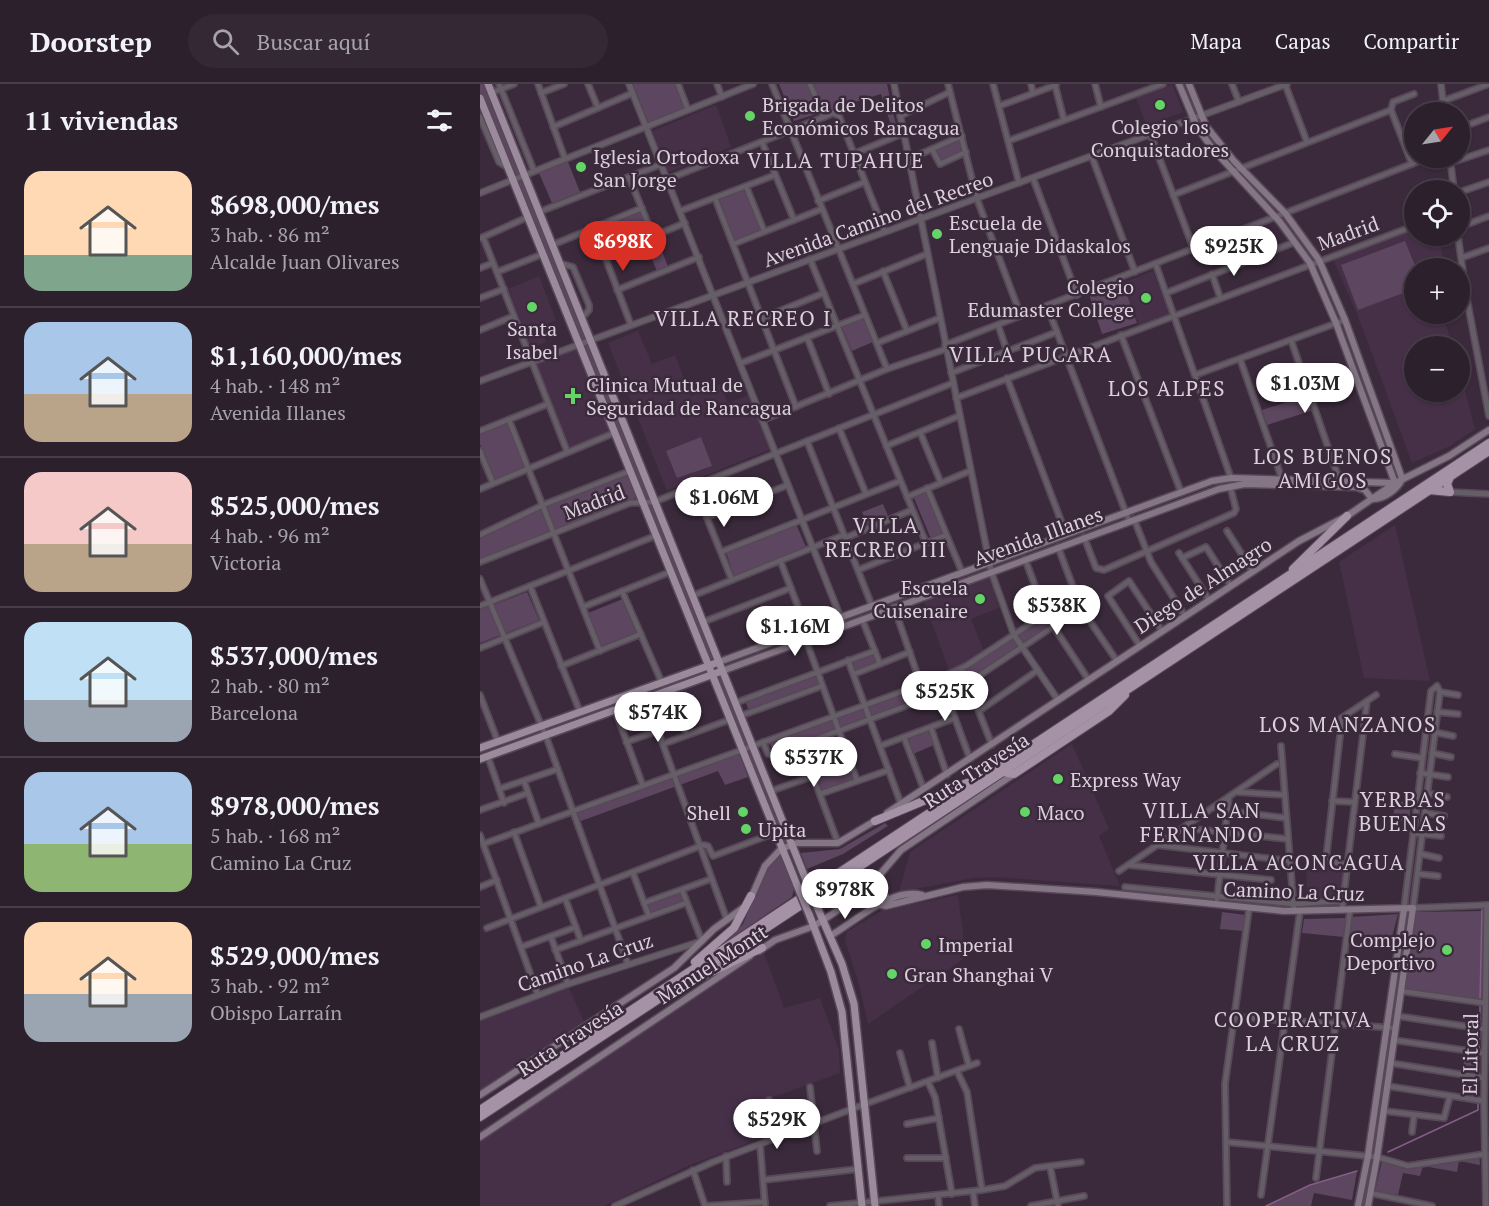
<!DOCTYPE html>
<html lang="es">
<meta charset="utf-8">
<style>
body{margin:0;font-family:"PT Serif",serif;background:#342835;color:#f1f3f6;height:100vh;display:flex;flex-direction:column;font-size:22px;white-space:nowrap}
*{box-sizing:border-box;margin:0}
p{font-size:20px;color:#a6a3aa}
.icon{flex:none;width:33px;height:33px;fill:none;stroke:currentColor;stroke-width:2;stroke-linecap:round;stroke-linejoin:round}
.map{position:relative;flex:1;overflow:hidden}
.panel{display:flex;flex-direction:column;background:#2c202d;width:480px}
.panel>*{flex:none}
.needle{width:39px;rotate:60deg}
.fabs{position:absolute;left:924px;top:18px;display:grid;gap:12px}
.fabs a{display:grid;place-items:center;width:66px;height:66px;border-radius:50%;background:#2c202d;box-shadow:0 2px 4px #0004,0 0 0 2px #483e49;font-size:30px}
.price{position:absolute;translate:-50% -51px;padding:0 14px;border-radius:21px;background:#fff;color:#222;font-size:20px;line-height:39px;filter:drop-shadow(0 2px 3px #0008)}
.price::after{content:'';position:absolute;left:50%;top:36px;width:18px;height:14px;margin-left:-9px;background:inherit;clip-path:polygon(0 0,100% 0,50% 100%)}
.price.selected{background:#d93025;color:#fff}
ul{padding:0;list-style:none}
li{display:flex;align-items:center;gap:18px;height:150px;padding:0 24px}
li+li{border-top:2px solid #483e49}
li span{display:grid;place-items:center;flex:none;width:168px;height:120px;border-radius:18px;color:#555}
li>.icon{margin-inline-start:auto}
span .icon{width:72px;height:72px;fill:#fffc;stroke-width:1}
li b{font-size:26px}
h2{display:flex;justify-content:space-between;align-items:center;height:72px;padding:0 24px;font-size:26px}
header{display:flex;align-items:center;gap:36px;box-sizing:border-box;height:84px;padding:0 30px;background:#2c202d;border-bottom:2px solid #483e49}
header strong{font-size:28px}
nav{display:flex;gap:33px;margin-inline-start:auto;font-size:21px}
.search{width:420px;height:54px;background:#342835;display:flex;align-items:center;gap:15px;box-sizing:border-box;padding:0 21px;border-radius:33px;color:#a6a3aa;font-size:22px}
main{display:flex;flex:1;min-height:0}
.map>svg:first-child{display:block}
.built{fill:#463048}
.green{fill:#5d465f}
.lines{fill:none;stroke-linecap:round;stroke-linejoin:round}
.stream{stroke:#835e86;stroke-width:1.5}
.minor-casing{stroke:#584859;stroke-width:8}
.tertiary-casing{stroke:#584859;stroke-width:8}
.secondary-casing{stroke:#584859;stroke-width:9}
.primary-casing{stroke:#584859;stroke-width:10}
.trunk-casing{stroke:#584859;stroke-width:10}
.minor{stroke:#665e67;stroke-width:4.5}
.tertiary{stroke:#665e67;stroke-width:5}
.secondary{stroke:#847685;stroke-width:6}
.primary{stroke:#9b899c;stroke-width:7}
.trunk{stroke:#a692a6;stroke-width:8}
.primary-bridge-casing{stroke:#584859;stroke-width:10;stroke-linecap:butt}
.primary-bridge{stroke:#9b899c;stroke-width:7}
.poi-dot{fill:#65d467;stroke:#3b2a3c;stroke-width:2}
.labels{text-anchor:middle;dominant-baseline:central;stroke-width:5;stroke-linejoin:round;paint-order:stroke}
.poi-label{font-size:20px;fill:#dbd0dc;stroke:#3b2a3c;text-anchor:start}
.street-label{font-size:20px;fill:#dbd0dc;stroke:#3b2a3c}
.neighbourhood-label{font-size:21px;letter-spacing:1.5px;fill:#dbd0dc;stroke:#3b2a3c}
</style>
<header>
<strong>Doorstep</strong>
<div class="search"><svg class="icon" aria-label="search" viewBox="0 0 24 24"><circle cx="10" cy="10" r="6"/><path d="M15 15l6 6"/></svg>Buscar aquí</div>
<nav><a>Mapa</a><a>Capas</a><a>Compartir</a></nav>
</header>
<main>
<section class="panel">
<h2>11 viviendas<svg class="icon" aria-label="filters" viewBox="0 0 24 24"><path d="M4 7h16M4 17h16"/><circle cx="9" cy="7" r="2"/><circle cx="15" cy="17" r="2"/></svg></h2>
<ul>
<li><span style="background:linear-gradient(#ffd9b3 70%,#7fa58c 0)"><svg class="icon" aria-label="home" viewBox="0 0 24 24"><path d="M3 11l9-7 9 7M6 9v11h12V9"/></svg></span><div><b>$698,000/mes</b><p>3 hab. · 86 m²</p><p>Alcalde Juan Olivares</p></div></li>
<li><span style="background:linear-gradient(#a9c7e8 60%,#b9a48a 0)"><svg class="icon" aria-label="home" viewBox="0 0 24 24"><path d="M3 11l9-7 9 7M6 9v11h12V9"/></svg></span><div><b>$1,160,000/mes</b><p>4 hab. · 148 m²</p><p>Avenida Illanes</p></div></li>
<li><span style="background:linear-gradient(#f6c9c9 60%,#b9a48a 0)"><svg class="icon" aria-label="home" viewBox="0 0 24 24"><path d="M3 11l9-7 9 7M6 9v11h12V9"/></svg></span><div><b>$525,000/mes</b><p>4 hab. · 96 m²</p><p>Victoria</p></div></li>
<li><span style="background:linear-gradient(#bfe0f5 65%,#9aa5b1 0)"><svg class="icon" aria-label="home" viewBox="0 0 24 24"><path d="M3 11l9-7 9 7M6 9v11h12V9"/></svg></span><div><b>$537,000/mes</b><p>2 hab. · 80 m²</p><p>Barcelona</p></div></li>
<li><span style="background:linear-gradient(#a9c7e8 60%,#8fb573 0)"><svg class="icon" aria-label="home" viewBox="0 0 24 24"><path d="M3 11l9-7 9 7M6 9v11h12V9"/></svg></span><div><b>$978,000/mes</b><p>5 hab. · 168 m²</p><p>Camino La Cruz</p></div></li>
<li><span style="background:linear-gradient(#ffd9b3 60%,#9aa5b1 0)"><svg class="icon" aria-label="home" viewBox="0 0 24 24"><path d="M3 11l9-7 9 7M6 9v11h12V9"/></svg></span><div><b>$529,000/mes</b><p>3 hab. · 92 m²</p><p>Obispo Larraín</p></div></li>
</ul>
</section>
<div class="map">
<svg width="1009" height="1122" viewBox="0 0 1009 1122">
<rect width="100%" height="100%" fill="#3b2a3c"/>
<g class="built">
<path d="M692,0L703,28L667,42L656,14Z"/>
<path d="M236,21L251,63L189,88L172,47Z"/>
<path d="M934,144V152H960L964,184H934V230H963L972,262H934V308H980V289L995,345L970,362L932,379L878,232L853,175Z"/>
<path d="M673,187L689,230L659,241L643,199Z"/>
<path d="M59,192L76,236L60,243L66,258L51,264L28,205Z"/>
<path d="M158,247L172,280L195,271L211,312L240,300L248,319L271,310L291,365L187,407L128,259Z"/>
<path d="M97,263L130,348L90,363L55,277Z"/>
<path d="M915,441L950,597L884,594L859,478Z"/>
<path d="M510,493L519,524L491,535L504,568L469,586L444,518Z"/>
<path d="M592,660L629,745L619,752L640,802L515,793L493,794L419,808L430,768Z"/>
<path d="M826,777L864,781L861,814L827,816Z"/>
<path d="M478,811L486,873L388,940L379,900L365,856L367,848L401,827Z"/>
<path d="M283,866L304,924L340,914L359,966L360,989L293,1013L305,1045L210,1081L124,1122H0V1057Z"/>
<path d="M89,904L105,940L0,1008V937Z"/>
</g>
<g class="green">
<path d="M0,0H4L309,759L302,763L0,8Z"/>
<path d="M153,0H195L205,25L169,40Z"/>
<path d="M299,0H407L417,46L413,48L401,10L314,37Z"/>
<path d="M479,53L485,68L462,78L456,77L454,66Z"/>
<path d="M88,78L100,108L72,119L59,89Z"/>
<path d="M267,105L282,145L255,156L239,115Z"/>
<path d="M162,128L170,150L131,167L122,144Z"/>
<path d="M925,157L936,184L934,205L878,226L861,181Z"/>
<path d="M181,164L188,183L177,187L169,169Z"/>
<path d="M643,199L657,239L622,250L609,210Z"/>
<path d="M385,233L395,257L372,267L362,243Z"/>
<path d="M828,311L834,326L787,341L782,326Z"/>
<path d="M28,339L45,382L14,396L0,360V350Z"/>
<path d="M221,353L232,382L197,394L186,367Z"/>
<path d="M147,390L156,414L0,476V453L15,443Z"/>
<path d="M445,407L463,448L451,455L434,414Z"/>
<path d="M403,420L408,432L387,440L382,428Z"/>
<path d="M316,440L326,463L254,492L246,468Z"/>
<path d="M47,508L59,536L0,559V526Z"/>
<path d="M594,513L599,524L487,598L294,670L289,657L482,586Z"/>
<path d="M143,515L157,548L121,562L108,529Z"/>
<path d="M395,567L400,580L374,590L369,576Z"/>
<path d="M336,590L340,601L269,627L265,616Z"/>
<path d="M448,647L454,661L433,670L427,655Z"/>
<path d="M259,669L268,693L245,701L238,687L101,737L96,728Z"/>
<path d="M369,683L373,696L342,707L337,694Z"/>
<path d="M915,717L931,719L929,738L913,736Z"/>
<path d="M405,739L408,742L363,770L327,785L321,769L360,765Z"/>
<path d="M300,768L314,805L312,813L244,859L263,840L285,786Z"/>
<path d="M200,807L204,818L171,830L167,818Z"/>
<path d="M1004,827V916L923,905L935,828Z"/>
<path d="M742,828L766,831L763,847L740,845Z"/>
<path d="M925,828H930L887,1122H880Z"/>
<path d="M918,830L912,853L869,850L872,833Z"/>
<path d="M867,834L864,853L822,849L824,835Z"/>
<path d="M985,969L999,971V989L983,985Z"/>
<path d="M999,1068L1000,1081L979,1077L977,1088L943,1082L940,1092L923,1089L918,1111L895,1107L902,1077L921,1079Z"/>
<path d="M877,1087L872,1116L834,1109L831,1122H786L830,1101Z"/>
</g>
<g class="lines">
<g class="stream">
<path d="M1000,916L1002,825"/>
<path d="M1000,942V921"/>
<path d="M999,965L1000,947"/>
<path d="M999,990V971"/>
<path d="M998,1013V995"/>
<path d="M908,1068L998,1026V1019"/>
<path d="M786,1122L830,1101L877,1087"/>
</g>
<defs>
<g id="minor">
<path d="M19,0L54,87"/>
<path d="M58,0L85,75"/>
<path d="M108,0L118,24"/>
<path d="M198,0L208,26"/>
<path d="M237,0L242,13"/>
<path d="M292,0L407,285"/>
<path d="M330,0L344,33L353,29L359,32L405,148"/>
<path d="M468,0L497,115L541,232"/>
<path d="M513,0L539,99"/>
<path d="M551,0L553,9"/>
<path d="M615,0L621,23"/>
<path d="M752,0L759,18"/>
<path d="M805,0L827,58"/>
<path d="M575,1L584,36"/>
<path d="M11,9L34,0"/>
<path d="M61,9L84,0"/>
<path d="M963,17L1009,0"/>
<path d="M519,22L576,1"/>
<path d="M911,26L932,80"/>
<path d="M911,26L913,18L934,10"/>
<path d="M420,32L470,8"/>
<path d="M0,33L19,78L27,83"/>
<path d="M73,43L153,9"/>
<path d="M980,44L1009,33"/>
<path d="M671,52L714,166"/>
<path d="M528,57L683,0"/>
<path d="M282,58L314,136"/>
<path d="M452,65L460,80L486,68"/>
<path d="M373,70L424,49"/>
<path d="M612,73L655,188"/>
<path d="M429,75L482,52"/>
<path d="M970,79L1009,66"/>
<path d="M149,93L173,152"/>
<path d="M553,94L597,211"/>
<path d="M188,95L344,33"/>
<path d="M266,102L284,147"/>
<path d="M980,108L1009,98"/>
<path d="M693,111L911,26"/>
<path d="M235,114L316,323"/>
<path d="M338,117L385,98"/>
<path d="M200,127L295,91"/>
<path d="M59,128L182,80"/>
<path d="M980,143L1009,132"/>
<path d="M114,144L151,241"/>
<path d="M3,153L87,367"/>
<path d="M1,154L48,133"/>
<path d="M253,160L342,125"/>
<path d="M72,161L162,124"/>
<path d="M125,172L205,139"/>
<path d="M981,174L1009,164"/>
<path d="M330,175L444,454"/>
<path d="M79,179L93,183L109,221V226L101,235"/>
<path d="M676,181L751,394"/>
<path d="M0,184L13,179"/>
<path d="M403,187L427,247"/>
<path d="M17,188L63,170"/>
<path d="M732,190L740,213"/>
<path d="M373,200L447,170"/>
<path d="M137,206L219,173"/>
<path d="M686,209L815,158"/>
<path d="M0,214L24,205"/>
<path d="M567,222L649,437"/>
<path d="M282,234L344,209"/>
<path d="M518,241L527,267"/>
<path d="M0,246L34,232"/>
<path d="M641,251L701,408"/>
<path d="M327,253L349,310"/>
<path d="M811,256L860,398"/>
<path d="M397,259L460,234"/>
<path d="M465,261L947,74"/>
<path d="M760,275L802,395"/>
<path d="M261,279L385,231"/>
<path d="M471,289L577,248"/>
<path d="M715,291L865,236"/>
<path d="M527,294L586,450"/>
<path d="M476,314L934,142"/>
<path d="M29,336L120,567"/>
<path d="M283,336L407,285L466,265"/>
<path d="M359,344L386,410"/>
<path d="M0,347L68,320"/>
<path d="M440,348L461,399"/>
<path d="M327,357L392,522"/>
<path d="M406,362L479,332"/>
<path d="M0,367L13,399"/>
<path d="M214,402L252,496"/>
<path d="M447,404L482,488"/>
<path d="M0,405L134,349"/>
<path d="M427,413L490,387"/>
<path d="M227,433L308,401"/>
<path d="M654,435L671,478L705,532"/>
<path d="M747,447L773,488"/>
<path d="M0,451L63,421L150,387"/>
<path d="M604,453L616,484L624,486L754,429L756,425L750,402"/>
<path d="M365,454L432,426"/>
<path d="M578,463L601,524L637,577"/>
<path d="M241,468L420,397"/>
<path d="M699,469L729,516"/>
<path d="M702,474L726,463L751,502"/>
<path d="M545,475L566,531L608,595"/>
<path d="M300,476L327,546"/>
<path d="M0,478L150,419L174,418L473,299"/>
<path d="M378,486L466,451"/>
<path d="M0,495L67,655L148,880"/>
<path d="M50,502L100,628"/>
<path d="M142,507L182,599"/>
<path d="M212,512L364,451"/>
<path d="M0,522L175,452"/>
<path d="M103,523L190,488"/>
<path d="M414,523L441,601"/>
<path d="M382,535L400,580"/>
<path d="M223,538L311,504"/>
<path d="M326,556L377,697"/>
<path d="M660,562L628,512L649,497L682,547"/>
<path d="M0,564L64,538"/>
<path d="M368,576L421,720"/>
<path d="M81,582L161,550"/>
<path d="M482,585L512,661"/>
<path d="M374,590L430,568"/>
<path d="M460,594L490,675"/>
<path d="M191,605L207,651"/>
<path d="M960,608L978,611"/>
<path d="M0,611L18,658"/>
<path d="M255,619L395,567"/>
<path d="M135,626L163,702"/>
<path d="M499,627L558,586"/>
<path d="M957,628L978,630"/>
<path d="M260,632L342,602"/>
<path d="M862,634L846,776L866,781"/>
<path d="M857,637L896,611"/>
<path d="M451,644L467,691"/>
<path d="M178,647L247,836"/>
<path d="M954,648L973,652"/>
<path d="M424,653L444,706"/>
<path d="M146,658L203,638"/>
<path d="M283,658L288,670L293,671L488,599L601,524"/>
<path d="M183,660L249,636"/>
<path d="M400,662L475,634"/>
<path d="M801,662L814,827"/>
<path d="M952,669L971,673"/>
<path d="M915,670L942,674"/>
<path d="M8,673L24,719"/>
<path d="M940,689L968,693"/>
<path d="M333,692L358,759"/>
<path d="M44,697L59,740"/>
<path d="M19,705L78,685"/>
<path d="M291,707L370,679"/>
<path d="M757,708L805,711"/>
<path d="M947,709L967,713"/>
<path d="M340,710L409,686"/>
<path d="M852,717L873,718"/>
<path d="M0,726L48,709"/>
<path d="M747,727L806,734"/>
<path d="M946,729L964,732"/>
<path d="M703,744L808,755"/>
<path d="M34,748L61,823"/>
<path d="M933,749L961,752"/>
<path d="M0,751L58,911"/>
<path d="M3,760L460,594L486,582L595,511"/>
<path d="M677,761L811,777"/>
<path d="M941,770L959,774"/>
<path d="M649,781L791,796"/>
<path d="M639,787L797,680"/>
<path d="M153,789L169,832"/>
<path d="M938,790L958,792"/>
<path d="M0,803L17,796"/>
<path d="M645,803L814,820L863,817"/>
<path d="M202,806L222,857"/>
<path d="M85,814L101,857"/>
<path d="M737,815L749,713"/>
<path d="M164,819L231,795"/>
<path d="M933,824L960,608L957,602"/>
<path d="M924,825L951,607L957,602"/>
<path d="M862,826L887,617"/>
<path d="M7,844L223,761L228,762L233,772L295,749"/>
<path d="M71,853L88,900"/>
<path d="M41,863L96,843"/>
<path d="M75,866L206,819"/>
<path d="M920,907L1005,919"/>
<path d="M917,932L1004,945"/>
<path d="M755,933L915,944"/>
<path d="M479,945L489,982"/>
<path d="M913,956L1004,969"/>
<path d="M452,959L458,994"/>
<path d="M420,969L430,1004"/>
<path d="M910,979L1004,994"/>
<path d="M477,987L487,1008L502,1106"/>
<path d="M448,998L455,1013L472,1110"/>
<path d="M907,1002L1004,1017"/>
<path d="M330,1003L337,1067"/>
<path d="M289,1016L302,1052"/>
<path d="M385,1020L497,979"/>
<path d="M904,1027L964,1034L970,1012"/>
<path d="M427,1040L459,1034"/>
<path d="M932,1048L934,1031"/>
<path d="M746,1058L897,1073L928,1082L1005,1070"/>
<path d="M280,1060L285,1122"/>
<path d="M246,1072L247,1098"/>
<path d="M427,1074H466"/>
<path d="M570,1082L578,1122"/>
<path d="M213,1086L225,1122"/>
<path d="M836,1094L870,826"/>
<path d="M283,1096L378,1085"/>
<path d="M493,1107L495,1122"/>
<path d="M890,1109L952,1122"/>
<path d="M458,1111L459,1122"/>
<path d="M781,1111L820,827"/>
<path d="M225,1122L285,1118"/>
<path d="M350,1122L502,1106L525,1102L555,1084L601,1078"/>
<path d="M551,1122L604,1112"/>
<path d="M747,1122L745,1000L769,825"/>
</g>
<g id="tertiary">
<path d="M149,0L364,542"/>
<path d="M414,0L511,487L534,551L578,616"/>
<path d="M961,0L964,28"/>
<path d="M970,74L974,106"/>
<path d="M0,109L273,0"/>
<path d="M978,152L986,210L1009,332"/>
<path d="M0,297L807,0"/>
<path d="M970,408L1009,410"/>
<path d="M933,824L1009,821"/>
<path d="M0,933L88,900L222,857"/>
<path d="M135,1122L233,1078L385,1020"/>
<path d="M1006,1122L1004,1017L1007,821"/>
</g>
<g id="secondary">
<path d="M699,0L717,43L732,64L800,138L830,179L856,239L915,399"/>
<path d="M709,0L726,42L754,77L805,129L839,176L865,236L922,394"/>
<path d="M893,415C904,415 918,405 922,395"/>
<path d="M239,578L732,397L751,394L914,399"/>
<path d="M242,587L739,405L765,400L876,403L885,406L892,415"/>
<path d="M407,729L819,457L867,432L915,399L969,372L1009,346"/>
<path d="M397,796L400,809L410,816"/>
<path d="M271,814L285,782L301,765L317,759H358L398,735"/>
<path d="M375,815L406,822L483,803L507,801L616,808L804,827L933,824L897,1073L888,1122"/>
<path d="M350,852C375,838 411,803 442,811"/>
<path d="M279,867L295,856L334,842L384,809L421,766L534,690"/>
<path d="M0,1011L194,884L234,845L263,824"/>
<path d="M0,1053L270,872"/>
<path d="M878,1122L888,1072L924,825"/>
</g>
<g id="primary">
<path d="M8,0L326,796"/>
<path d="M0,14L317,801"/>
<path d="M0,664L239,578"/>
<path d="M0,675L242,587"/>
<path d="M338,825L362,880L374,920L395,1122"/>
<path d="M329,830L351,888L362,928L382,1122"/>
</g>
<g id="trunk">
<path d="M949,406L970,408L967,400L970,393"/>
<path d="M813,485L867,432"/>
<path d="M524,688L534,690L629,627L645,611"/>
<path d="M395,737L487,699"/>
<path d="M215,878L254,844L271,812"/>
<path d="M219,894L282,864"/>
<path d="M0,1026L1009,359"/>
<path d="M0,1033L1009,367"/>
</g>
</defs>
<use href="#minor" class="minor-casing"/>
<use href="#tertiary" class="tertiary-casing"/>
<use href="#secondary" class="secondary-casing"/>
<use href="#primary" class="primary-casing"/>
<use href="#trunk" class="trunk-casing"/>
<use href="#minor" class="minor"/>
<use href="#tertiary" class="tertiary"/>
<use href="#secondary" class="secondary"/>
<use href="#primary" class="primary"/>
<use href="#trunk" class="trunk"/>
<defs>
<g id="primary-bridge">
<path d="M326,796L338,825"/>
<path d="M317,801L329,830"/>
</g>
</defs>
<use href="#primary-bridge" class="primary-bridge-casing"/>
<use href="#primary-bridge" class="primary-bridge"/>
</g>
<g class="poi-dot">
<circle cx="680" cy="21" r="6"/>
<circle cx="270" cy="32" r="6"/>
<circle cx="101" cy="83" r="6"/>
<circle cx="457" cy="150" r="6"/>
<circle cx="666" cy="214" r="6"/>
<circle cx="52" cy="223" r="6"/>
<path d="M90 303h6v6h6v6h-6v6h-6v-6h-6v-6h6z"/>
<circle cx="500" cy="515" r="6"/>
<circle cx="578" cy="695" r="6"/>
<circle cx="263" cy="728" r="6"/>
<circle cx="545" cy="728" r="6"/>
<circle cx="266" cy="745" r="6"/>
<circle cx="446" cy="860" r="6"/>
<circle cx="967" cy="866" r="6"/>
<circle cx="412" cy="890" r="6"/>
</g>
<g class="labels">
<g class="poi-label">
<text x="282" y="20">Brigada de Delitos<tspan x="282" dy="23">Económicos Rancagua</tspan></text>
<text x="680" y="42" text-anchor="middle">Colegio los<tspan x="680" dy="23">Conquistadores</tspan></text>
<text x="113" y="72">Iglesia Ortodoxa<tspan x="113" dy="23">San Jorge</tspan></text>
<text x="469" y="138">Escuela de<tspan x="469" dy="23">Lenguaje Didaskalos</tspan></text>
<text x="654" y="202" text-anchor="end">Colegio<tspan x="654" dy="23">Edumaster College</tspan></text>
<text x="52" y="244" text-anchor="middle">Santa<tspan x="52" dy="23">Isabel</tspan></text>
<text x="106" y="300">Clinica Mutual de<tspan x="106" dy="23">Seguridad de Rancagua</tspan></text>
<text x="488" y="503" text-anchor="end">Escuela<tspan x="488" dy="23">Cuisenaire</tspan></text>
<text x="590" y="695">Express Way</text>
<text x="251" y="728" text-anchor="end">Shell</text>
<text x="557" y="728">Maco</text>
<text x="278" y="745">Upita</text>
<text x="955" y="855" text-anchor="end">Complejo<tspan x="955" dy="23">Deportivo</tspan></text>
<text x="458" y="860">Imperial</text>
<text x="424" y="890">Gran Shanghai V</text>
</g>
<g class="street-label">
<text transform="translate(398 135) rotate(-20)">Avenida Camino del Recreo</text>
<text transform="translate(868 149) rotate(-20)">Madrid</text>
<text transform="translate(114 418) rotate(-21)">Madrid</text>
<text transform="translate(558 452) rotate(-20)">Avenida Illanes</text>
<text transform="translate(723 501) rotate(-33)">Diego de Almagro</text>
<text transform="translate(496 686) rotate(-33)">Ruta Travesía</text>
<text transform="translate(814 807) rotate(2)">Camino La Cruz</text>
<text transform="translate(105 878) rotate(-19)">Camino La Cruz</text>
<text transform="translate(232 880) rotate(-33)">Manuel Montt</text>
<text transform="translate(90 954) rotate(-33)">Ruta Travesía</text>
<text transform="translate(990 970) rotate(-89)">El Litoral</text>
</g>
<g class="neighbourhood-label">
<text x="356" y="76">VILLA TUPAHUE</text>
<text x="263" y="234">VILLA RECREO I</text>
<text x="551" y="270">VILLA PUCARA</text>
<text x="687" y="304">LOS ALPES</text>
<text x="843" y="372">LOS BUENOS<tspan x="843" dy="24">AMIGOS</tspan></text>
<text x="406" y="441">VILLA<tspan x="406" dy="24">RECREO III</tspan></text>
<text x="868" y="640">LOS MANZANOS</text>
<text x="923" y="715">YERBAS<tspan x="923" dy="24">BUENAS</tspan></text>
<text x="722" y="726">VILLA SAN<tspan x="722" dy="24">FERNANDO</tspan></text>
<text x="819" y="778">VILLA ACONCAGUA</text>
<text x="813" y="935">COOPERATIVA<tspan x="813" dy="24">LA CRUZ</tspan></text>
</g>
</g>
</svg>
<div class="fabs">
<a><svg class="needle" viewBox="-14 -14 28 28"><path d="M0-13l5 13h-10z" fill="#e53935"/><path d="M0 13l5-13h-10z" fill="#a6a3aa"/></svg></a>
<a><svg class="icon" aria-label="locate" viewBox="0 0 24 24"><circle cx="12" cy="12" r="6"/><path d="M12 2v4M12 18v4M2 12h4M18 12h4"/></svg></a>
<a>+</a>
<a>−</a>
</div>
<b class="price selected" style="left:143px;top:188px">$698K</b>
<b class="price" style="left:754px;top:193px">$925K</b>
<b class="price" style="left:825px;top:330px">$1.03M</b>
<b class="price" style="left:244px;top:444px">$1.06M</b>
<b class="price" style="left:577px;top:552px">$538K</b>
<b class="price" style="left:315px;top:573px">$1.16M</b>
<b class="price" style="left:465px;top:638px">$525K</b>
<b class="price" style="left:178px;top:659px">$574K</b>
<b class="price" style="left:334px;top:704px">$537K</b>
<b class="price" style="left:365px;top:836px">$978K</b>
<b class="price" style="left:297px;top:1066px">$529K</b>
</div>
</main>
